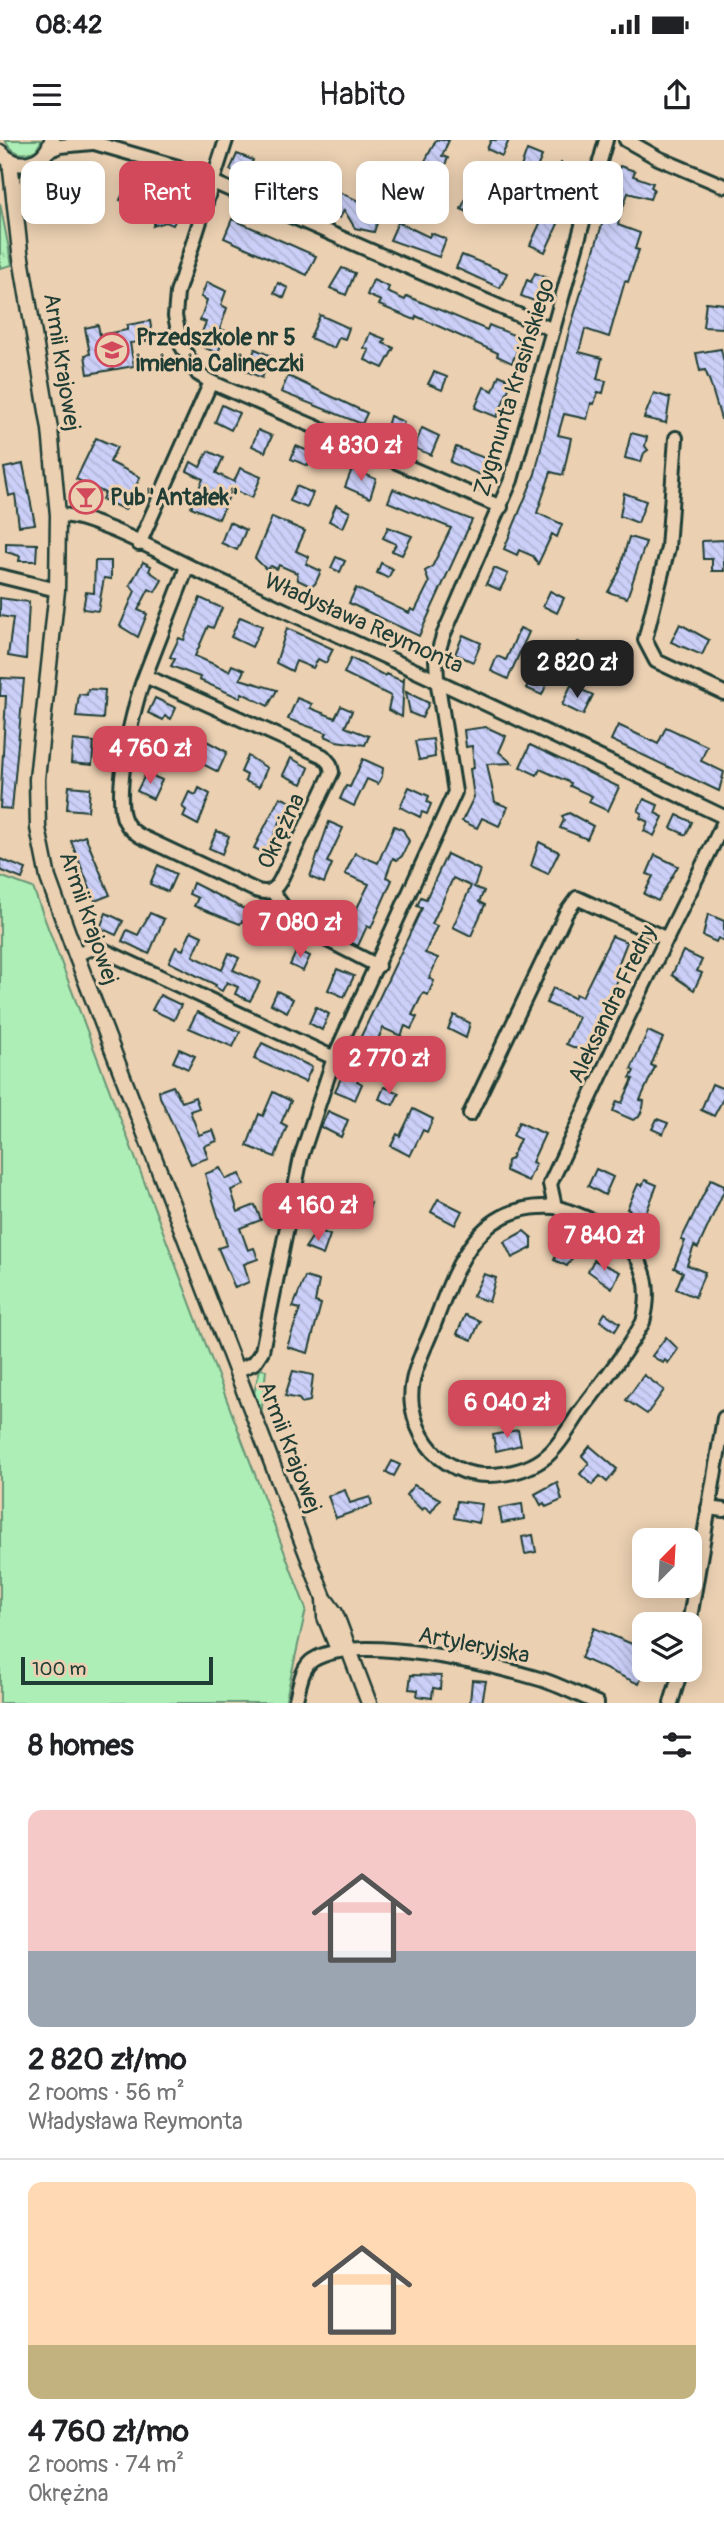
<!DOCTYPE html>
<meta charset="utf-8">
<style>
body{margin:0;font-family:Pangolin,sans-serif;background:#f6f6f6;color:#202124;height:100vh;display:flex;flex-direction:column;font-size:26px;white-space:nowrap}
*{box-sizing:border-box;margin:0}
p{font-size:23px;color:#757577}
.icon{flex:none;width:38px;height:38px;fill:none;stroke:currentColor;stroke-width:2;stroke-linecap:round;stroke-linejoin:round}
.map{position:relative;height:1563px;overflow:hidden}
.side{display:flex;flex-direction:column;background:#fff;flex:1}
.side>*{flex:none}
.guide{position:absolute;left:21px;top:21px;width:682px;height:63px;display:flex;gap:14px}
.needle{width:46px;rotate:24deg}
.buttons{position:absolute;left:632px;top:1388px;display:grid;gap:14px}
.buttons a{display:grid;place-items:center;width:70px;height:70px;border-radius:14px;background:#fff;box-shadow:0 4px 18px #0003;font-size:35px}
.scale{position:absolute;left:21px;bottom:18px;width:192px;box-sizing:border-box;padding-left:7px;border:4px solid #1f3d34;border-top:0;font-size:19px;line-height:24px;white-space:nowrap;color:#1f3d34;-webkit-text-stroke:5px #ebd0b2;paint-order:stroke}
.price{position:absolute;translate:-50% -60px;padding:0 16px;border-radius:14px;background:#d1495b;color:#fff;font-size:23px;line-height:46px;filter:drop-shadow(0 2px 4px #0008)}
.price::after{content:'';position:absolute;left:50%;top:42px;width:21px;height:16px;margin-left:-10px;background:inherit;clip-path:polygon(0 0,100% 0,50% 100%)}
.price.current{background:#222;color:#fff}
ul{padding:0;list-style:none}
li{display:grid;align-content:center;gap:14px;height:371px;padding:0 28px}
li+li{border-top:2px solid #e0e0e0}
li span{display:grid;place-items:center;height:217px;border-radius:14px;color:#555}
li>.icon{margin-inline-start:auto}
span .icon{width:126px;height:126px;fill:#fffc;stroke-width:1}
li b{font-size:30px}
h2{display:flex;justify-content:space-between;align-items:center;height:84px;padding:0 28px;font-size:30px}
.pill{padding:0 24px;border-radius:14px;background:#fff;box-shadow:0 4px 18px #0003;font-size:24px;line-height:63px}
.pill.current{background:#d1495b;color:#fff}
.status{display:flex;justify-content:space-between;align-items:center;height:49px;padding:0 35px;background:#fff;direction:ltr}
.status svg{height:19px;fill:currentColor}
header{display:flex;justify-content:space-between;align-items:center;height:91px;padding:0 28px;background:#fff;font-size:32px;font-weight:600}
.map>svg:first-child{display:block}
.green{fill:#adeeb6;stroke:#669675;stroke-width:2}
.park{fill:url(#park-tufts);stroke:#669675;stroke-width:2}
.building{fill:url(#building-back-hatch);stroke:#1f3d34;stroke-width:2}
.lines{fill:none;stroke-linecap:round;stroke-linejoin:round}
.minor-casing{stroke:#1f3d34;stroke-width:18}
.tertiary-casing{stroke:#1f3d34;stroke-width:19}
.minor{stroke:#ebd0b2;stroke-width:12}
.tertiary{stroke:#ebd0b2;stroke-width:14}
.labels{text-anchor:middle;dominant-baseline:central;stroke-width:6;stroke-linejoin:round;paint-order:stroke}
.poi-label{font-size:23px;font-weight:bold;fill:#1f3d34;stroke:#ebd0b2;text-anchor:start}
.street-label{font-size:23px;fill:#1f3d34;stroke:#ebd0b2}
</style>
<div class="status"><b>08:42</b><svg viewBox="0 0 49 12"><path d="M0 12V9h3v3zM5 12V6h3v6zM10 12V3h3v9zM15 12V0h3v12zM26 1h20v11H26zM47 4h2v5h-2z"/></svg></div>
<header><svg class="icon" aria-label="menu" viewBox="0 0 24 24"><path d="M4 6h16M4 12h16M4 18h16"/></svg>Habito<svg class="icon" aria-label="share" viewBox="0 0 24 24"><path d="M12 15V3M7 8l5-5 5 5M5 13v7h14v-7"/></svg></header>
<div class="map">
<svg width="724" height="1563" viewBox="0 0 724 1563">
<defs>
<pattern id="park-tufts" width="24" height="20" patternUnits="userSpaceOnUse" patternTransform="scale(1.75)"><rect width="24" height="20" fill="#adeeb6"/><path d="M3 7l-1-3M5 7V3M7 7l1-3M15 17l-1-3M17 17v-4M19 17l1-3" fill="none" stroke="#94cd9d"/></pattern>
<pattern id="building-back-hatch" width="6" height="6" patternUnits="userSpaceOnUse" patternTransform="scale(1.75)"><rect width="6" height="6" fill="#ccd0f9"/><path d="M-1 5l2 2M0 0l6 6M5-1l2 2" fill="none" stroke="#afb4d6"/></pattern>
</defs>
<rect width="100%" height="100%" fill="#ebd0b2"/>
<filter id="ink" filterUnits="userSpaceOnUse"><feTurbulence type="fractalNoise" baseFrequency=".0143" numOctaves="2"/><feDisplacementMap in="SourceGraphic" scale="14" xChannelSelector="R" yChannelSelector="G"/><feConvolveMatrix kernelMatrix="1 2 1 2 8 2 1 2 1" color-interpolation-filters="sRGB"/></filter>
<g filter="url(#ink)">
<g class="green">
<path d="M5,0H42L36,10C23,17 12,13 5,0Z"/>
<path d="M0,736L33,748L306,1469L285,1563H0Z"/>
<path d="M260,1229L266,1230L261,1277L254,1253Z"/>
</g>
<path class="park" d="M0,63L12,125L0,128Z"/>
<g class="building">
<path d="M436,0H449L442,16L448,18L441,34L422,27Z"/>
<path d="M491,0H509L502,16L487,9Z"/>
<path d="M527,10L542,16L535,33L521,27Z"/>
<path d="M237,14L253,20L246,37L230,30Z"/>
<path d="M561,23L575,29L570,43L555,38Z"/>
<path d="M620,26L635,31L633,36L653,43L651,47L654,49L650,59L628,53L620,76L618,85L640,93L635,109L639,110L628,142L625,141L609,197L585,189L579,212L602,218L597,239L606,241L603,253L598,252L594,264L591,263L587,279L564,274L558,295L571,298L563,335L551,332L537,373L562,384L557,397L552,394L538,424L533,416L519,410L517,415L504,409L535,334L568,195Z"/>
<path d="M301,35L381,71L374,92L355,88L344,70L340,78L292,57Z"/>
<path d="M129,41L146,49L139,68L120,60Z"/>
<path d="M530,41L553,51L549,61L526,51Z"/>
<path d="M472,45L489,55L478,77L461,69Z"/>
<path d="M166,57L183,65L173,85L166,82L153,86Z"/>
<path d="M548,66L563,73L545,112L530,105Z"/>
<path d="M232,79L316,116L307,135L224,98Z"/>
<path d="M398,82L429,97L431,93L446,99L439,117L390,100Z"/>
<path d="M462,115L507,133L500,148L456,128Z"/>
<path d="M342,128L355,133L346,155L330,148Z"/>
<path d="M535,133L547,138L537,162L521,156L527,140L531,142Z"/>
<path d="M373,140L389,147L387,152L405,160L407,156L487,190L489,185L516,196L521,201L512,223L497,216L498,213L416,176L415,180L379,165L381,161L367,155Z"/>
<path d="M207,142L226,151L221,165L227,168L220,189L226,191L218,213L197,205L206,182L200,180L207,160L201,157Z"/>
<path d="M278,143L288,148L284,158L274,153Z"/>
<path d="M706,162L724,164L723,188L703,187Z"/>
<path d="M320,175L349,188L345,199L339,197L334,208L310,198Z"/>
<path d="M150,181L153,200L130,203L134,226L88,234L85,215L90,214L85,188L98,185L100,195L127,190V185Z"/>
<path d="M370,193L385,199L383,203L394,208L383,228L365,220L369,210L364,208Z"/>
<path d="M255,209L271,216L262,238L246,231Z"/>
<path d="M721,209L724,222V279H721L710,242L705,230L700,231L696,213Z"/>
<path d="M434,232L447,237L442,250L428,244Z"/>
<path d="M499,235L512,241L497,277L475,268L484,247L493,251Z"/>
<path d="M288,236L367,273L362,284L281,252Z"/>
<path d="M654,253L670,258L666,283L644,278Z"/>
<path d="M222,265L239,273L231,290L215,282Z"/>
<path d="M390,276L404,282L396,302L384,297Z"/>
<path d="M422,288L439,296L431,315L414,308Z"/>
<path d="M258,290L272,296L265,312L252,306Z"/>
<path d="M631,293L647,297L645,306L648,310L644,313L641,322L625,318Z"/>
<path d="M96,298L117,307L110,322L140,337L125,370L102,359L105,353L76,339Z"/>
<path d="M296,306L313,313L308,326L291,319Z"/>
<path d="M456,307L495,322L490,339L450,322Z"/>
<path d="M208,311L223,318L216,333L234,342L240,328L261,337L252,358L232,349L219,379L191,367L203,339L187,331L191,322L200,327Z"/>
<path d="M23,324L35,384L19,386L15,354L9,356L4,328Z"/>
<path d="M352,329L376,339L370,358L345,347Z"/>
<path d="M296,346L313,353L307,368L290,361Z"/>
<path d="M393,349L472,380L419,496L349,463L356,448L409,473L411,469L415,471L429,443L425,431L432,427L451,388L388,362Z"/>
<path d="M624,353L646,361L638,383L620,376Z"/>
<path d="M336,365L350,372L343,388L329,381Z"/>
<path d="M272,377L305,391L296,411L309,417L306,424L321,431L315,444L310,446L298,440L297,433L279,425L277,429L271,426L266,429L255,418Z"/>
<path d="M229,382L246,390L237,410L221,403Z"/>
<path d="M388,387L412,396L402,415L392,411L396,404L383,398Z"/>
<path d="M629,397L646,402L627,458L608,452L619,432Z"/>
<path d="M724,400V431H712V419H703L702,401Z"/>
<path d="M6,403L37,404L36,421H19L20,416L6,412Z"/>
<path d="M336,417L345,421L340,432L331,428Z"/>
<path d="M95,421H111V439L104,438L98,471L83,469L86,452L94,453Z"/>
<path d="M143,422L151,426L149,431L162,440L155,452L149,449L138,470L147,474L138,497L120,486L135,451L130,445Z"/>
<path d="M381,423L393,429L388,438L377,433Z"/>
<path d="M494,428L508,434L500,450L486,444Z"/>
<path d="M550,451L564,458L557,473L543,466Z"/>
<path d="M0,458L29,462L26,519L8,516L13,478L0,476Z"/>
<path d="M200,458L222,468L213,488L208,486L195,516L229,531L232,525L244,530L240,539L277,550L268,566L242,553L240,558L199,540L200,537L171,526L175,519L170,517L179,498L184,500Z"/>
<path d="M240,477L262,486L252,507L231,497Z"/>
<path d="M680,484L709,500L702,515L671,502Z"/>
<path d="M287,488L333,509L326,523L318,519L313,528L296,521L292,531L276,523Z"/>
<path d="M520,488L529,492L508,539L491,531L497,516L506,520Z"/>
<path d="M463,495L481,503L473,522L455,514Z"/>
<path d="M578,502L610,517L603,535L570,518Z"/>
<path d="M351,518L385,536L386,534L402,541L404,538L402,577L388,570L391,556L344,533Z"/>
<path d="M533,534L548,541L542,555L526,548Z"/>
<path d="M1,538L24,539L12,669L0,668L6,556H0Z"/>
<path d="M571,545L593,555L583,575L562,565Z"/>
<path d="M88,549L105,550L103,579L76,577L79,554L87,555Z"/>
<path d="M406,552L429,563L422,578L410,573Z"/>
<path d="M155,558L176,568L171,579L165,576L163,580L148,573Z"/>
<path d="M297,558L312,564L310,568L335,578L341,566L352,571L345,587L369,596L365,605L336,601L325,596L327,593L288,579Z"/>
<path d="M618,585L658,604L666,587L707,606L701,621L724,632L719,651L611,600Z"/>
<path d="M486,587L506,596L499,612L512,623L487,624L495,662L508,667L499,686L482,678L477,688L462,681L474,657L470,629L474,628L472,606L466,607L464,590Z"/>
<path d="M149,595L165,603L157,620L142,613Z"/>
<path d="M199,597L227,612L218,632L189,617Z"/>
<path d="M433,599L435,617L419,620L415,601Z"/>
<path d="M73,600L94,602L92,625L71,623Z"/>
<path d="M530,605L619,647L608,671L589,662L592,656L570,646L571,643L540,629L537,635L520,627Z"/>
<path d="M248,616L267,628L259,647L245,641L247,635L241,632Z"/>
<path d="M291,618L309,628L302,644L283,635Z"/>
<path d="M363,619L383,628L382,636L378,644L367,639L354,666L340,659L346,646L350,647Z"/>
<path d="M146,633L162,640L153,659L137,651Z"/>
<path d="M69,646L90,648L88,671L67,669Z"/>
<path d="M409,647L429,656L427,662L431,664L427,674L422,672L420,677L400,667Z"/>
<path d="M199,648L210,654L198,685L183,677L186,670L182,667L189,652L196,655Z"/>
<path d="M280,657L293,663V667L288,680L282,677L273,698L277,700L271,716L254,708Z"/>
<path d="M644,659L658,665L655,673L663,677L654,696L644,691L648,682L640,678L642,673L638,671Z"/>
<path d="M569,673L593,686L587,699L560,688L564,680L562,676Z"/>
<path d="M677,675L692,682L686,695L671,688Z"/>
<path d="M329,682L343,688L327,722L332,724L324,743L310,737Z"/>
<path d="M394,686L403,690L409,701L402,716L397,720L393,718L386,737L392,740L371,788L367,786L358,806L342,798L369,744L345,734L355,713L378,723Z"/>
<path d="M217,691L229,696L222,714L209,708Z"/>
<path d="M85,696L110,755L95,761L71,701Z"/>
<path d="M539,702L559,712L548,734L531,726Z"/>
<path d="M447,714L480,730L474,747L484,751L479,762L485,765L471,796L453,787L471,746L453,738L432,784L437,786L425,813L438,818L429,838L434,841L428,855L423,853L412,875L417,877L411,889L405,886L401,896L383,888L373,910L394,920L389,931L367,920L357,941L362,944L355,960L335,951L422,768L417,766L421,757L426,759Z"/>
<path d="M655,715L678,726L658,761L644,754L653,736L647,734Z"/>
<path d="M0,719L26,729L22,739L0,730Z"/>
<path d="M158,725L176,734L168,752L150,744Z"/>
<path d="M193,743L252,773L247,784L242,781L240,784L194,766L198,758L189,754Z"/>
<path d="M106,773L123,781L116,795L100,788Z"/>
<path d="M150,773L164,779L149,814L122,801L127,790L138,795Z"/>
<path d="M708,774L724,781V801L718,798L716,802L703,796Z"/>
<path d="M269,784L285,791L279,806L263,799Z"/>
<path d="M191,791L202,796L193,816L222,830L229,813L239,818L233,830L260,842L250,861L235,854L238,847L227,842L222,851L215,847L216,845L169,822L176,807L183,810Z"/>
<path d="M612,796L627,802L615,833L620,835L605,868L609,874L589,914L566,904L579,877L546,863L553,848L574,858L576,854L582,857Z"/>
<path d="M297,810L310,816L303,831L290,825Z"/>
<path d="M683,811L702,820L697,831L702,833L694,850L672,835Z"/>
<path d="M337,829L354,836L344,857L328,850Z"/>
<path d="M277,851L293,859L287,872L271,864Z"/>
<path d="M160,855L181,865L174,880L152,870Z"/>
<path d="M316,867L329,874L322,890L309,883Z"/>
<path d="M197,872L240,892L233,907L189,888Z"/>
<path d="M454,875L470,883L466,898L448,889Z"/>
<path d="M648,891L663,898L651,925L655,927L640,960L644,961L643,968L639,977L633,980L613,971L617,961L622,963L633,939L630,938L634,931L631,929Z"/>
<path d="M262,903L312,927L305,942L254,919Z"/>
<path d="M179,909L195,916L188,929L173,922Z"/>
<path d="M712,944L724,949V957L714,976L701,970Z"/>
<path d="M173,946L182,962L195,957L199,968L190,971L199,995L213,990L217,1001L204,1006L208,1018L191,1024L160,957L159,951Z"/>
<path d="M384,947L399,953L393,965L379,959Z"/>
<path d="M273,952L291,961L281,983L287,986L275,1017L247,1006L259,974L263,976Z"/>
<path d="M413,969L433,979L427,992L423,990L410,1016L391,1006L397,994L400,996Z"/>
<path d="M328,971L348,980L341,997L321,987Z"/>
<path d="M657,979L668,983L663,994L652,989Z"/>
<path d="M519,982L545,994L532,1022L536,1024L528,1041L506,1031L507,1021L511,1019L520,999L513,996Z"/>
<path d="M220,1028L226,1039L240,1034L244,1045L231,1050L238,1072L255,1065L261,1080L240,1088L248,1110L254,1108L258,1119L244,1124L249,1142L235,1148L218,1108L227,1105L205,1034Z"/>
<path d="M596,1029L613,1037L605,1055L588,1046Z"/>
<path d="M711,1039L724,1045V1051L698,1108L694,1106L687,1125L705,1132L695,1157L676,1149L683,1132L674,1128L685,1101L681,1100Z"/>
<path d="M645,1040L657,1045L644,1078L627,1069L638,1044L642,1046Z"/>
<path d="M324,1051L354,1063L357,1057L371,1063L364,1080L337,1068L334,1075L319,1068Z"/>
<path d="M438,1059L462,1071L455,1085L431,1072Z"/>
<path d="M317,1090L330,1095L323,1115L305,1108Z"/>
<path d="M524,1091L532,1098V1108L512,1118L504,1102Z"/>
<path d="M565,1096L582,1103L567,1126L554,1120Z"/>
<path d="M594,1120L620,1132L612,1148L588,1131Z"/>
<path d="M484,1134L496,1138L489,1162L473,1156Z"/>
<path d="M305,1137L319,1141L315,1162L321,1164L308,1213L287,1207L300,1169L293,1167Z"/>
<path d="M605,1173L620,1183L615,1191L600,1181Z"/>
<path d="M465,1175L480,1181L472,1200L457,1194Z"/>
<path d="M666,1197L678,1209L668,1223L665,1220L663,1223L652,1216Z"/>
<path d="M293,1231L313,1235L310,1261L302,1263L299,1259L285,1256Z"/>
<path d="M644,1235L664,1250L647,1274L626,1260Z"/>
<path d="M552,1248L564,1256L549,1278L537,1269Z"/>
<path d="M518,1290L521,1305L496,1311L493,1295Z"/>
<path d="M590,1306L617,1329L607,1342L600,1336L592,1345L580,1334L589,1323L582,1316Z"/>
<path d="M392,1321L400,1325L394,1336L386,1332Z"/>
<path d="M557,1342L562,1360L546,1367L544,1363L541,1365L535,1354Z"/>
<path d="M414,1345L440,1359L431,1372L425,1367L422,1370L406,1355Z"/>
<path d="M345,1350L350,1363L370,1357L372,1365L336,1378L328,1356Z"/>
<path d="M457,1361L482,1364L479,1383L454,1378Z"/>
<path d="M522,1364L524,1379L502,1383L499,1368Z"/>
<path d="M533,1395L536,1412L525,1414L522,1397Z"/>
<path d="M594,1488L644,1509V1531L639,1544L581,1518Z"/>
<path d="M411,1535L441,1536L440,1549L433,1548L432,1558L417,1556L418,1550L409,1549Z"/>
<path d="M472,1540L486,1541L482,1563H470Z"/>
</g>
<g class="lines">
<defs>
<g id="minor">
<path d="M84,0L178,27L553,190"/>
<path d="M226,0L177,153L175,176L181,205L198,234L211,242L501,367"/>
<path d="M626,0L658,18L724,46"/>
<path d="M48,11L60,6L92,3"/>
<path d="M676,298L668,408L645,500L656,521L724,553"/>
<path d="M58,375C90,373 172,419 205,434C379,513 552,594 724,677"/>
<path d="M139,404L211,242"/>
<path d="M0,436L57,450"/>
<path d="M145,536L323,616L330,624L332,632L281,739C275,751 268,755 255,750L140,696C134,692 128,688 125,681C112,656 134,562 145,536L183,438L187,426"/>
<path d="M272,751L296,784L378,826"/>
<path d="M76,815L89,809L103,810L334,918"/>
<path d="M470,974L566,773L577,758L667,799"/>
<path d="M555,1067C614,1084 661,1115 643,1182C626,1213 603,1241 582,1269C572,1283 563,1300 551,1312C530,1334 483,1342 456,1328C431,1316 417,1294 412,1266C408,1239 422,1214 432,1190C455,1130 475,1061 555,1067Z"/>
<path d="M555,1067L550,1044L629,875L724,682"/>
<path d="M236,1231L254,1223L262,1211L301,1017L334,918L455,652L437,539L436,519L443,496L511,340L606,0"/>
<path d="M708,1368L724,1370"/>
<path d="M689,1484L724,1278"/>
<path d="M295,1563C299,1550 301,1527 313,1520C357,1492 493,1525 543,1540C561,1546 579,1555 597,1563"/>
<path d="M671,1563L681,1530"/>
</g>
<g id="tertiary">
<path d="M0,12C17,32 45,25 52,0"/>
<path d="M10,21L20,112L50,289L58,375L57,450L37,639L38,688L48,738L76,815L324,1458L335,1473L369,1563"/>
<path d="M18,70L33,22"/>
<path d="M324,1459L325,1477L338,1509"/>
</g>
</defs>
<use href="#minor" class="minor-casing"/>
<use href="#tertiary" class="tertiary-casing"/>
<use href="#minor" class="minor"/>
<use href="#tertiary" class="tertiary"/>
</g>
</g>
<defs>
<symbol id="school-ring" viewBox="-11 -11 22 22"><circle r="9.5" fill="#ebd0b2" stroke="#d1495b" stroke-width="1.5"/><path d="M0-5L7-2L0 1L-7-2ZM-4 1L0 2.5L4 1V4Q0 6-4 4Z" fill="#d1495b"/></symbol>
<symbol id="bar-ring" viewBox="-11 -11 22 22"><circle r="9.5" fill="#ebd0b2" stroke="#d1495b" stroke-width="1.5"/><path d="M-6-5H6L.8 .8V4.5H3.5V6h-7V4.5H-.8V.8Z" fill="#d1495b"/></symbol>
</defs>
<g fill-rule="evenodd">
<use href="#school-ring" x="93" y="191" width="38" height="38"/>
<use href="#bar-ring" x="67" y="338" width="38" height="38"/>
</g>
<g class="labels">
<g class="poi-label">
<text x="136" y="197">Przedszkole nr 5<tspan x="136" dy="26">imienia Calineczki</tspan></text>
<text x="110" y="357">Pub"Antałek"</text>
</g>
<g class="street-label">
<text transform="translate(62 222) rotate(81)">Armii Krajowej</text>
<text transform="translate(514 247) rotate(-73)">Zygmunta Krasińskiego</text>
<text transform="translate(364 483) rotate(24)">Władysława Reymonta</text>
<text transform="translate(281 691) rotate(-65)">Okrężna</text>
<text transform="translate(89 778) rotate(71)">Armii Krajowej</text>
<text transform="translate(612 864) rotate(-64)">Aleksandra Fredry</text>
<text transform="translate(290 1307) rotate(69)">Armii Krajowej</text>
<text transform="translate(474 1505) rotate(11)">Artyleryjska</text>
</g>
</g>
</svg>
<div class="buttons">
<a><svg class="needle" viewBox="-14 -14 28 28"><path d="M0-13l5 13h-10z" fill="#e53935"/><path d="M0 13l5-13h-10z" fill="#757577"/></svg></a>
<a><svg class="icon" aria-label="layers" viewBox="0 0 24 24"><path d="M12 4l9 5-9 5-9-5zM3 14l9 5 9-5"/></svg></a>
</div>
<div class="scale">100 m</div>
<b class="price" style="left:361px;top:343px">4 830 zł</b>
<b class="price current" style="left:577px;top:560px">2 820 zł</b>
<b class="price" style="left:150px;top:646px">4 760 zł</b>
<b class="price" style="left:300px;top:820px">7 080 zł</b>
<b class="price" style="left:389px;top:956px">2 770 zł</b>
<b class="price" style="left:318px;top:1103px">4 160 zł</b>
<b class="price" style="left:604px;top:1133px">7 840 zł</b>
<b class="price" style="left:507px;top:1300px">6 040 zł</b>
<div class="guide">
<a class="pill">Buy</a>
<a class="pill current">Rent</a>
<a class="pill">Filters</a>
<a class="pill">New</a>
<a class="pill">Apartment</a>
</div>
</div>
<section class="side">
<h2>8 homes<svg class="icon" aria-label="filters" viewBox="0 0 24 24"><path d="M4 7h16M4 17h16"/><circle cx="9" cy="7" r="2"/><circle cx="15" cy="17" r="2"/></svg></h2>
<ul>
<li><span style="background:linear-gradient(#f6c9c9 65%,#9aa5b1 0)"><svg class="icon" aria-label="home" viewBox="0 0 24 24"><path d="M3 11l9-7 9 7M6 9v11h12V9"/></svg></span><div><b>2 820 zł/mo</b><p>2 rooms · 56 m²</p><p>Władysława Reymonta</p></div></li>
<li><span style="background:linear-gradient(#ffd9b3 75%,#c2b280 0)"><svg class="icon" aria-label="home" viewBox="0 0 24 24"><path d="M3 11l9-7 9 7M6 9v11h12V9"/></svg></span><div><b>4 760 zł/mo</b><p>2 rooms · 74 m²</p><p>Okrężna</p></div></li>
</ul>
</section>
